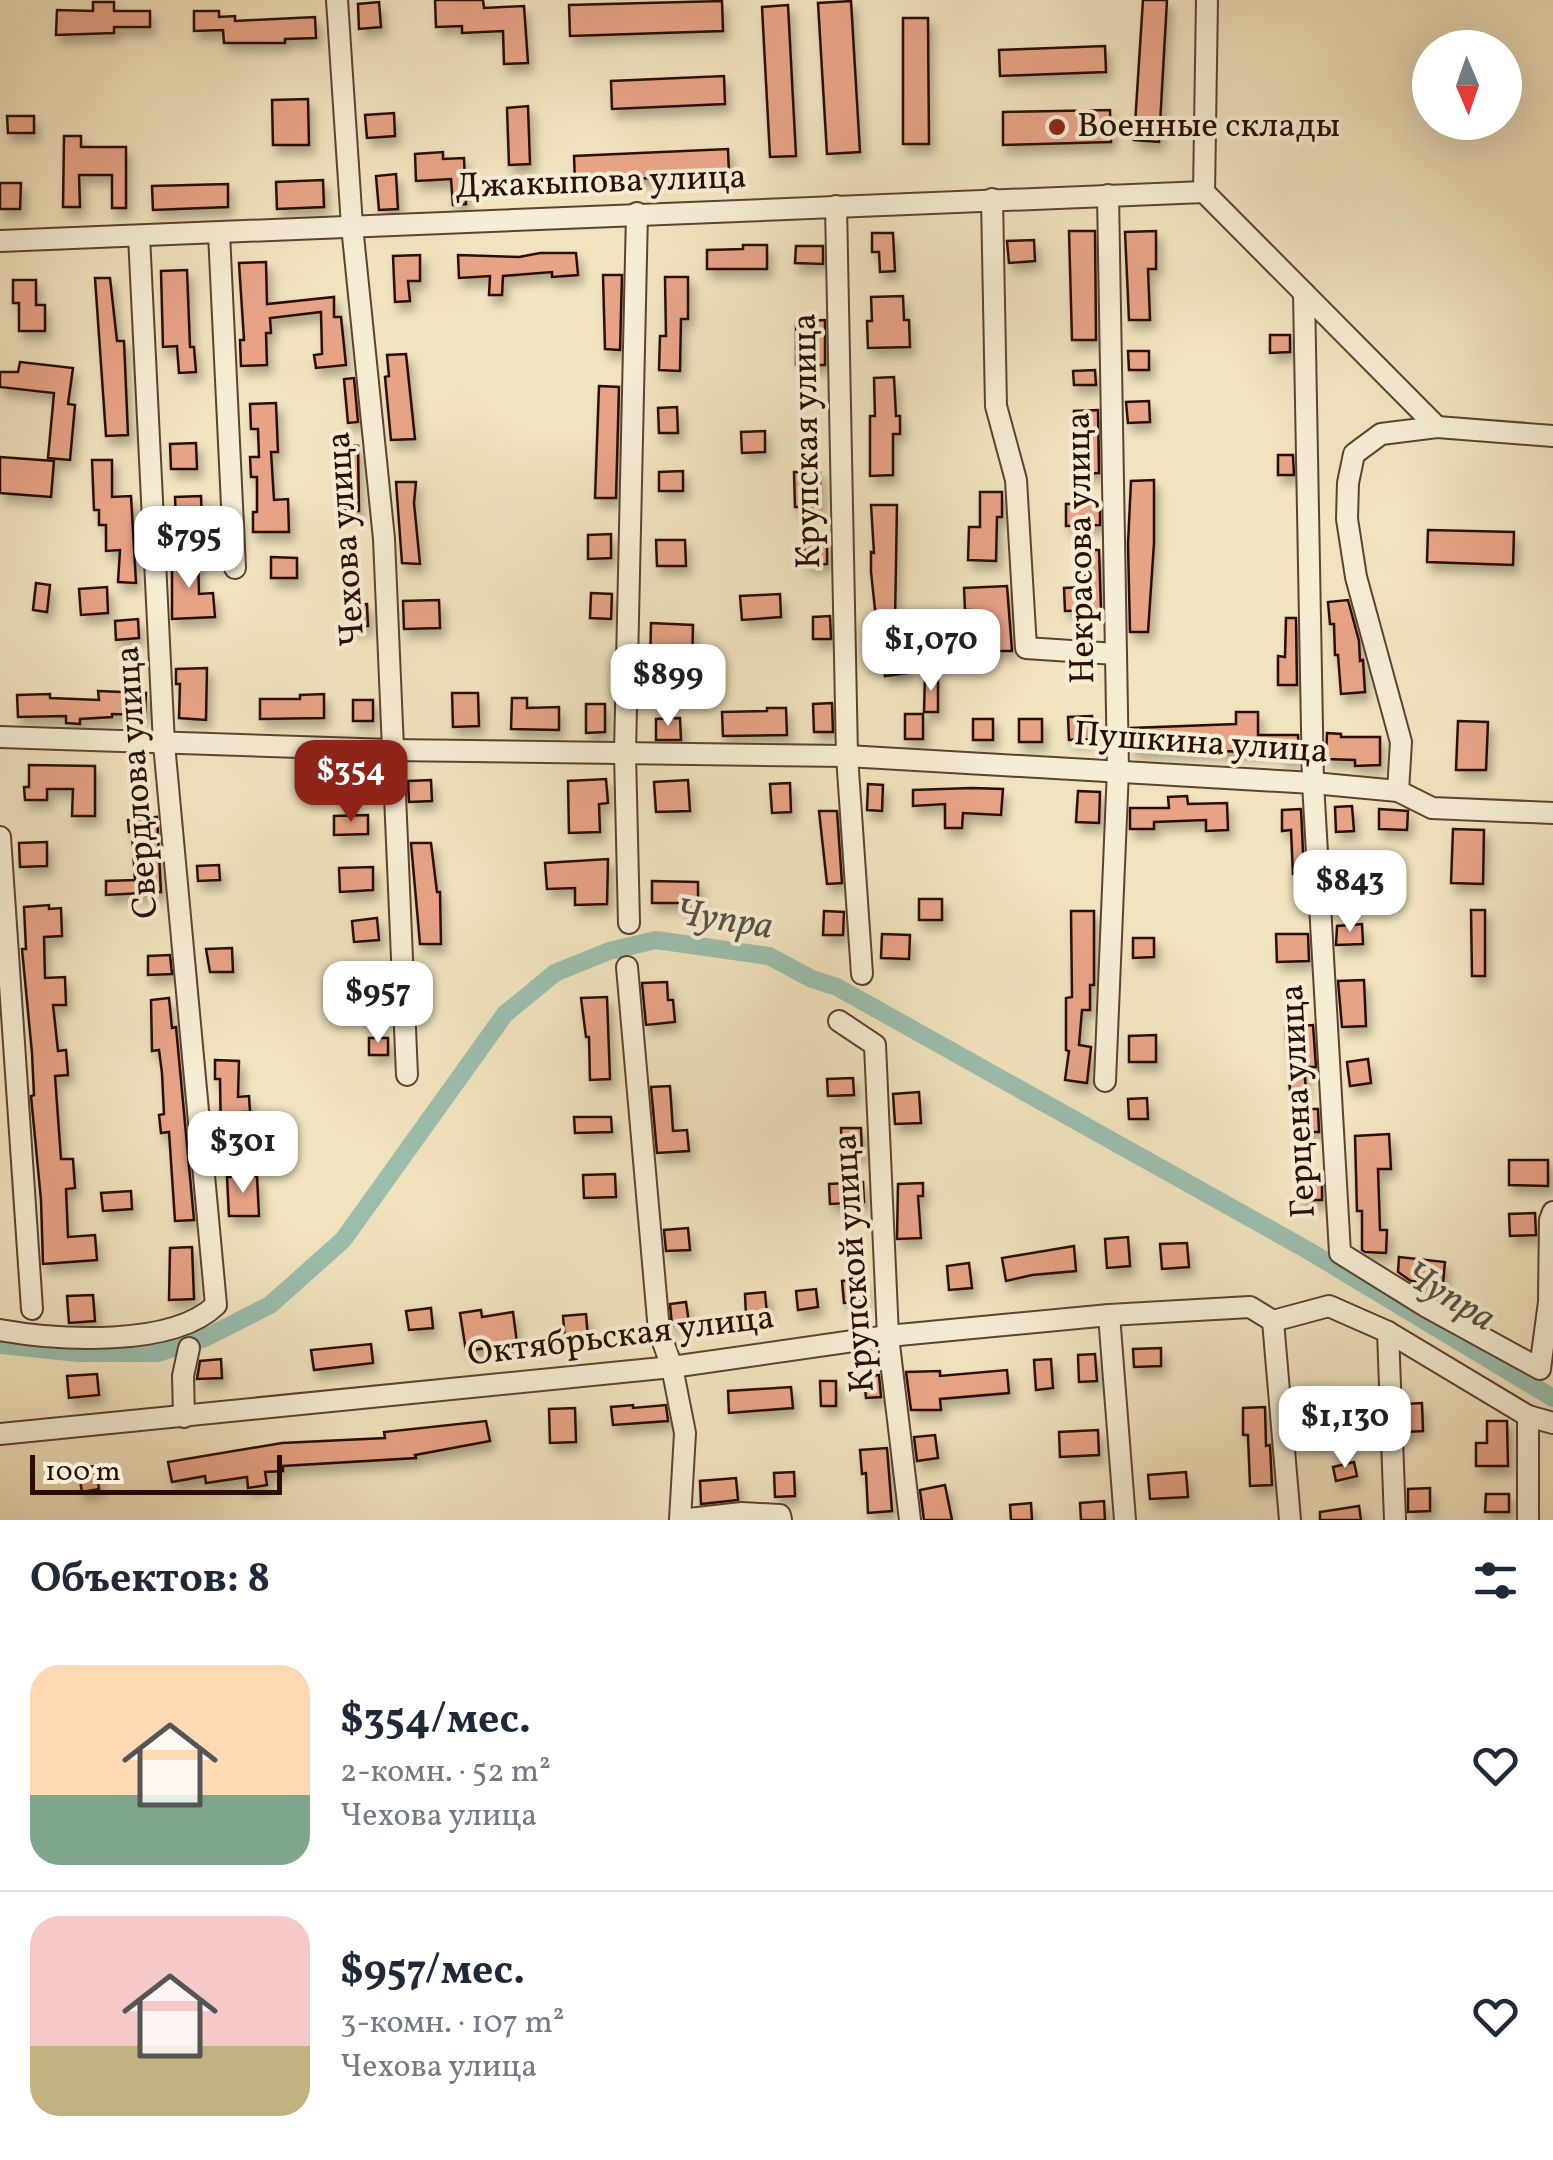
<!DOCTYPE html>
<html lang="ru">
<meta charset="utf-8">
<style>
body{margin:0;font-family:Vollkorn,serif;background:#f2f2f3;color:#1f2937;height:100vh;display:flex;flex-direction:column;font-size:38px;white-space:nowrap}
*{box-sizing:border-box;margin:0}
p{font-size:32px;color:#747a83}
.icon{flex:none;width:55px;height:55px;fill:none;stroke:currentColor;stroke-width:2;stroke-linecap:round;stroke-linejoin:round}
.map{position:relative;height:1520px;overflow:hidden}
.panel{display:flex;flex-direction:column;background:#fff;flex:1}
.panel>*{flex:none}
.needle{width:65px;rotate:178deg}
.buttons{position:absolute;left:1412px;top:30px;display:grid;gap:20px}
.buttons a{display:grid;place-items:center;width:110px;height:110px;border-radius:50%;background:#fff;box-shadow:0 10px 40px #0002;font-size:50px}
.scale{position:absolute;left:30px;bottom:25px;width:252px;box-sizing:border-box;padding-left:10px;border:5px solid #2a0e01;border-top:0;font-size:28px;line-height:35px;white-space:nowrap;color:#2a0e01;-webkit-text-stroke:8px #f6edd5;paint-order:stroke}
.price{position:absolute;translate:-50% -85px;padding:0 22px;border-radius:20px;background:#fff;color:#222;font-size:32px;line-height:65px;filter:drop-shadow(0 2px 5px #0008)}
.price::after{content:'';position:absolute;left:50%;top:60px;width:30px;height:22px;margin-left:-15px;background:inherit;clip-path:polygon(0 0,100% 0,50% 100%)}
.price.current{background:#8f2418;color:#fff}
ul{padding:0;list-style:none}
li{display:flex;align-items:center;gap:30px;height:250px;padding:0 30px}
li+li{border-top:2px solid #e0e1e3}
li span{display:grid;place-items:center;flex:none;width:280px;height:200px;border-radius:30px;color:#555}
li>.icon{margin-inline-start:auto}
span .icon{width:120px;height:120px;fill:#fffc;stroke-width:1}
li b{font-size:42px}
h2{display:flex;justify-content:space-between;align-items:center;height:120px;padding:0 30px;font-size:42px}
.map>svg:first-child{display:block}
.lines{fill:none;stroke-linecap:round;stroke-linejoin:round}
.canal{stroke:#9bbead;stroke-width:18}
.building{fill:#e7a386;stroke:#2a0e01;stroke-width:2.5;filter:url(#shadow)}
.street-casing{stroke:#5c4330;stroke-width:24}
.street{stroke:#f6edd5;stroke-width:20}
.poi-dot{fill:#8f2418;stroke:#f6edd5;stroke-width:4}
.labels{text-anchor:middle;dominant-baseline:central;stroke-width:8;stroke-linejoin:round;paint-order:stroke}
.poi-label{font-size:35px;fill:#2a0e01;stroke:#f6edd5;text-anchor:start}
.street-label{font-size:35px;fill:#2a0e01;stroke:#f6edd5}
.water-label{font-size:38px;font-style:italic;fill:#575446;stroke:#f6edd5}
</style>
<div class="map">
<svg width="1553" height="1520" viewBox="0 0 1553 1520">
<defs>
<filter id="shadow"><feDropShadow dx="4.5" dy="8" stdDeviation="5" flood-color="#0004"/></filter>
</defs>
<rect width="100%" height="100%" fill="#f1e3be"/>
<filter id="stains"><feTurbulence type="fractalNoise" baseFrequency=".002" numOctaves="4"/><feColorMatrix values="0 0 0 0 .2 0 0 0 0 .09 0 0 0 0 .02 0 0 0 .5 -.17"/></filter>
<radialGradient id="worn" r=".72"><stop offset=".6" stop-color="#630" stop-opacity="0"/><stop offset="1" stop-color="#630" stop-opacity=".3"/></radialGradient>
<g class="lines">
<path class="canal" d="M0,1345L79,1353H158L205,1338L270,1305L343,1240L505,1014L555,973L609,951L656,940L769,956L812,979L837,987L1309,1251L1553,1398"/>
</g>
<g class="building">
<path d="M435,0H483L484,8L524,6L528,63L504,64L503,31L462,33V26L436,27Z"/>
<path d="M1143,0H1167L1159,142L1134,140Z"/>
<path d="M722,1L723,31L570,36L569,5Z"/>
<path d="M851,1L860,152L827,154L818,3Z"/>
<path d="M93,2H114V11H150V27H114V33L56,35L57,10L93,11Z"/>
<path d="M379,2L381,27L359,29L358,4Z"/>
<path d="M788,5L796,156L770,157L762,7Z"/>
<path d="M194,11H219V17L235,16V21L315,17L316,38L285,39V43H224L223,30L194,31Z"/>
<path d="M903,18H928L929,144H903Z"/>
<path d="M1105,46L1106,72L1000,76L999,50Z"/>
<path d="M724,76L725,104L612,109L611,81Z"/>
<path d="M308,99L309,145H273L272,100Z"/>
<path d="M528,106L530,164L509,165L507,108Z"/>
<path d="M1110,110L1111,142L1003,145V112Z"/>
<path d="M394,113L395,136L367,138L365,115Z"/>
<path d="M7,116H34V133H8Z"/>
<path d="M64,136H81V147H126V208H112V175H79L80,207H63Z"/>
<path d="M728,149L729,174L575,182L574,156Z"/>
<path d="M443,152V159L464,158L466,204L453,205L451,179L416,181L415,154Z"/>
<path d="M396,174L398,209L379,210L376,176Z"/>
<path d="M323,180L324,207L277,209L276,182Z"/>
<path d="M0,183H21L20,209H0Z"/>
<path d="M228,184V207L153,210L152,186Z"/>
<path d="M1069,231H1095L1096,340H1072Z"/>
<path d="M1156,231V269H1148L1150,320H1129L1125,232Z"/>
<path d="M872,233H893L895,271L880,272L879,252H872Z"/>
<path d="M1034,240L1035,261L1009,263L1007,241Z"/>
<path d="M743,245H767V269H707V250L743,249Z"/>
<path d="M796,246H823V264L795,263Z"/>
<path d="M540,253H576L578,275L552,277V272L503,276L502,295H489L490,276L459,278L458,255L519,257Z"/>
<path d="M420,255V281H408L410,301L395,302L393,256Z"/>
<path d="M266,262L267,304L334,297V317H341L346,365L316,368L314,355L322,354L321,312L270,318L271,333H266L267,365L241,366L240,340H244L239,263Z"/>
<path d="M187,270L190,347H194L196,372L179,373L177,346L163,347L161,271Z"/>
<path d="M603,275H622L620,350L605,349Z"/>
<path d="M665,277H688V319H681L680,371L659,370L660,336H666Z"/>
<path d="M95,278H110L117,341H124L128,435L106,436Z"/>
<path d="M13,280H36V305H45V331H19V303H13Z"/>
<path d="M903,296L904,320H909L910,347L868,348L867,321H872L871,297Z"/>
<path d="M825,320V365H796V321Z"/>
<path d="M1270,335H1290V352L1270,353Z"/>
<path d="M1128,351H1149V370H1129Z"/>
<path d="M406,354L415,439L391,440L385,377L389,376L387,355Z"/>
<path d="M20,362L73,368L68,404L75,405L70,460L48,458L54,393L0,387V372H18Z"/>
<path d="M1095,370L1096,385H1074L1073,371Z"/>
<path d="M894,377L896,416H900V434H893V475L870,476V416H875L874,378Z"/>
<path d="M354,378L358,422L348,423L344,379Z"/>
<path d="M599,386L619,387L616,498H595Z"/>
<path d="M1149,401L1150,422L1128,423L1126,402Z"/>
<path d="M276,403L278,452H271L274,500L288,499L289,532H253V512H257V477H251L250,457H259L258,429H251L250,404Z"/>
<path d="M677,407L678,433H659L658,408Z"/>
<path d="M1098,410L1099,473L1075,474L1074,411Z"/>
<path d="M765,431V452L742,453L741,432Z"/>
<path d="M196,443L197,469H171L170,444Z"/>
<path d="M344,445L358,446L359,511L338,510V471L344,470Z"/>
<path d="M1278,455H1293L1294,475H1278Z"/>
<path d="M0,457L54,461L51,497L0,493Z"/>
<path d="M92,460H112V497L131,496L136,583L118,582L120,550L106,551V525H99V510H94Z"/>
<path d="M683,471V491H659V472Z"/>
<path d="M794,472H820V507H795Z"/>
<path d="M1154,480V543L1148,632H1130L1128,544L1131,481Z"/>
<path d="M396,482H416L414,503L420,564L402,563Z"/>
<path d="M980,492H1002V517H997L996,561L968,560L969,527H980Z"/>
<path d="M201,496L202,521L176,522L175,497Z"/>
<path d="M1100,503V525L1066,526V504Z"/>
<path d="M871,505H897L895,619H876L871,572V552L874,553Z"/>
<path d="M1428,530L1514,532L1513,565L1427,562Z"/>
<path d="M611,534V558L588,559V535Z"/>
<path d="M656,540H685L686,566H657Z"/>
<path d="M804,541H827V564L805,565Z"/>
<path d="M1085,550H1099L1101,610L1065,611L1064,588L1085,587Z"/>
<path d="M198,557L199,594L213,593L215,617L172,619V558Z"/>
<path d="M271,557L297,558V578H271Z"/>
<path d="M36,583L50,585L47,612L33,610Z"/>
<path d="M1007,586L1012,651H972L971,610H965L964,588Z"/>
<path d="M107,587L108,613L81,615L79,589Z"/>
<path d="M591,593L612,594L611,619L590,618Z"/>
<path d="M780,594L781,617L742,620L740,596Z"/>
<path d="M439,600L440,628L404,629L403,601Z"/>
<path d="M1348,600L1359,641L1360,661L1363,660L1365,692L1341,694L1338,655H1335L1334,624H1330L1328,602Z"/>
<path d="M367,604L368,626L349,628L348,605Z"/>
<path d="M830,616L831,639H813V617Z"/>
<path d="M1286,618H1296L1297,685H1278V656L1285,657Z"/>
<path d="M138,619L139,638L116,640L115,621Z"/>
<path d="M651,623L693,625L692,667L650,666Z"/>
<path d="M905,648L908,673L885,676L882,651Z"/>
<path d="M207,668L206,720L179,718L180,684H176V669Z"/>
<path d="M925,675H938V712H924Z"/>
<path d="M98,691L146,693L145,715L112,714V717L80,719V724L66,723V716L18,717L17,695L50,694V698L99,700Z"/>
<path d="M452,693H478L479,726L453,727Z"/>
<path d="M324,694V718L260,719V699H300V695Z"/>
<path d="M512,698H527V708L559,707V730L511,729Z"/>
<rect x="353" y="700" width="20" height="21"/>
<path d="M832,703L833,732H814L813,704Z"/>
<path d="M586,704H605V732L586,733Z"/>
<path d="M767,708H786L787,735L723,736L722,712L767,711Z"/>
<path d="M1236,712H1258V735H1298L1299,759H1281V752L1131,750V728L1236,724Z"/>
<rect x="905" y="714" width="18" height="25"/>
<path d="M1092,716L1093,739L1069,740L1068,717Z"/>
<path d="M680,718L681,740H656V719Z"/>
<rect x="973" y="719" width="20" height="21"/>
<rect x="1019" y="719" width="23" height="23"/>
<path d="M1458,721L1488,722L1486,770H1456Z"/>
<path d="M1327,733L1341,734V737H1380V765L1355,766V760L1326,759Z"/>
<path d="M29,765L95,766V816H72L73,789H47V800H25L24,787H29Z"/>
<path d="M606,779L608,803L599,804L600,832L569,833L568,781Z"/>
<path d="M431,780L432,801L409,802L408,781Z"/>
<path d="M688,780L690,811L656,812L654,782Z"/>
<path d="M790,783L791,812L772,813L770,784Z"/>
<path d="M868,784L883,785L882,811L867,810Z"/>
<path d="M972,788L1003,789L1001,815L963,813L962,828H945V804L913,806V790Z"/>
<path d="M1078,791L1100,792L1099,823L1076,822Z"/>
<path d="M1187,796L1188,804L1227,803L1228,830L1206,831V820L1154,822V829H1130V808H1169L1168,797Z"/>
<path d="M1352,806L1354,831L1336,832L1335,807Z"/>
<path d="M1301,809L1304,873L1293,874L1291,830L1282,831V810Z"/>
<path d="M1379,809L1408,811L1407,830L1379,829Z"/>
<path d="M819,811H837L842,883L827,884Z"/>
<path d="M368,815V834L334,835V816Z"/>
<path d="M157,817L161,892L106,895V881L135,880L132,832H129L128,820Z"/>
<path d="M1453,829L1484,830L1483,884L1451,883Z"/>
<path d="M47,842V866L20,867L19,843Z"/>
<path d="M411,843H431L437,892H440L441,944H420Z"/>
<path d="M608,859L607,904L575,905V888L547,889L545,863Z"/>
<path d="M219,865L220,880L198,881L197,866Z"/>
<path d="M373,867V890L340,892L339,868Z"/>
<path d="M652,881L698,882V910H684V903H652Z"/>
<rect x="919" y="899" width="23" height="21"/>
<path d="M49,905V909L61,908L62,936L44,937L45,978L65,977L66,1005H53L58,1051L66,1050L68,1075L55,1076L61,1159H73L75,1188L66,1189L68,1237L95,1235L97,1260L43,1264L41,1200L31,1096L34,1095L32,1053L22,949H26L24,907Z"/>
<path d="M1471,910H1485V976H1472Z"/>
<path d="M824,911L844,912L843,935H823Z"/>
<path d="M1071,911H1094V985H1090V1010H1082L1079,1045L1091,1047L1087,1083L1065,1080L1069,1051L1066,1050V998L1072,997Z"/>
<path d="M377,918L379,940L354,942L352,921Z"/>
<path d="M1362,924L1363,944L1336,945L1337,926Z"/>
<path d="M882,934L910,935L909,959L881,958Z"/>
<path d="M1276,934H1308L1309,961L1277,962Z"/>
<path d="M1133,938H1154V957L1133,958Z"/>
<path d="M232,948L233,972H210L206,949Z"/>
<path d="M170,955L172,974L148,975V956Z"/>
<path d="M360,970H381V991L360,992Z"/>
<path d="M1364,980L1366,1026L1342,1027L1338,981Z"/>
<path d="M667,982L668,1000H673L675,1022L646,1025L642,983Z"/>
<path d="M607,997L610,1079L590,1080L589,1037H586L581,998Z"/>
<path d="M169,998L172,1028L176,1027L194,1220L175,1221L169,1132L161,1133L159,1115L164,1114L162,1073L159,1050L152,1051L151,1000Z"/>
<path d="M1313,1025L1316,1067H1304L1306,1090L1290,1091L1285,1027Z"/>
<path d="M1156,1035V1062H1129V1036Z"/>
<rect x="369" y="1038" width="19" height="17"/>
<path d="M1368,1059L1371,1083L1350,1086L1347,1062Z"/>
<path d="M215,1060L239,1061L238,1097L249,1096L250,1112H243L242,1140H221L220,1079H215Z"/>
<path d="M853,1078L854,1095L828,1096L827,1079Z"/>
<path d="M670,1086L673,1131L687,1130L689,1151L657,1153L651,1087Z"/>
<path d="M919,1092L921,1123L895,1124L893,1094Z"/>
<path d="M1147,1098L1148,1119H1129L1128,1099Z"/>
<path d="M1295,1109H1318L1319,1132H1295Z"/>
<path d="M574,1117H611L612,1132L575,1133Z"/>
<path d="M841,1128H861L862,1153L842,1154Z"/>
<path d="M1389,1134L1391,1169H1378L1380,1230H1387L1386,1253L1365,1252L1362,1250V1211H1357L1355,1136Z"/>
<path d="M1509,1160H1548V1186L1509,1185Z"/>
<path d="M615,1174L616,1197L584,1198L583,1175Z"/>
<path d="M257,1176L259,1216H229L227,1177Z"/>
<path d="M1322,1178V1200H1300L1299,1179Z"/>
<path d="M863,1182L864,1202L830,1204L829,1184Z"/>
<path d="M923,1183V1196H918L921,1238L897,1239L898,1184Z"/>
<path d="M131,1191L132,1209L103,1211L101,1193Z"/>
<path d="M1535,1213L1536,1235L1510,1236L1509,1214Z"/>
<path d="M688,1228L690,1250L666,1251L664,1230Z"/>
<path d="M1128,1237L1130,1266L1107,1268L1105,1239Z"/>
<path d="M1187,1243L1189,1267L1162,1269L1160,1244Z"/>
<path d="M1074,1246L1076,1271L1032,1275L1006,1281L1002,1258Z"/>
<path d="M192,1247L194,1299L169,1300L170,1248Z"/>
<path d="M1399,1257L1445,1262L1443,1284L1411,1281L1398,1272Z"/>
<path d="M969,1263L972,1288L949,1290L947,1266Z"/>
<path d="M864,1279L865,1301L844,1303L842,1281Z"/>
<path d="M816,1289L818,1307L798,1310L796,1291Z"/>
<path d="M765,1292L767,1314L746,1316L745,1294Z"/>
<path d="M93,1295L95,1321L69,1323L67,1296Z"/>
<path d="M686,1302L689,1323L672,1326L670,1304Z"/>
<path d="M431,1308L433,1328L409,1330L406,1311Z"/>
<path d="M481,1310L482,1317L513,1312L517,1343L466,1351L460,1313Z"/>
<path d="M586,1314L588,1338L565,1340L563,1316Z"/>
<path d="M371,1344L373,1363L314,1370L311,1350Z"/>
<path d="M1161,1348V1366L1134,1367L1133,1349Z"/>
<path d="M1095,1354L1097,1381L1079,1382L1078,1355Z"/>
<path d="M221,1359L222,1378L197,1379L200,1361Z"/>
<path d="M1051,1359L1053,1388L1036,1390L1034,1360Z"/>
<path d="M1007,1370L1009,1393L940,1399L941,1410H911L906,1372L940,1371V1376Z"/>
<path d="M97,1374L99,1395L69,1398L67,1376Z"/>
<path d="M879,1375L881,1397L866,1398L864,1376Z"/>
<path d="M820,1381H836V1406H821Z"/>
<path d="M791,1387L793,1408L729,1413L728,1391Z"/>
<path d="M1422,1403L1423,1431L1405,1432L1404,1404Z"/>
<path d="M633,1405V1408L666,1405L668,1421L613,1425L611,1407Z"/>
<path d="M1366,1406L1369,1429L1311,1440L1307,1414Z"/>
<path d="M1265,1407L1266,1446L1270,1445L1272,1485L1250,1486L1248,1435H1243V1408Z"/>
<path d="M575,1408L576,1442L550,1443L549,1409Z"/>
<path d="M486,1421L490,1441L415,1455L416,1458L283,1466V1471L265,1472L267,1485L248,1488L247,1477L206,1483L205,1476L172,1482L168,1462L282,1443L385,1438L384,1432Z"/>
<path d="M1487,1421H1507L1508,1466H1476V1443H1487Z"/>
<path d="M1098,1430L1099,1455L1060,1457L1059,1432Z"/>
<path d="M935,1435L938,1458L917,1461L914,1437Z"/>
<path d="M887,1448L892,1511L868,1513L866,1473L862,1474L860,1450Z"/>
<path d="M1354,1462L1357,1476L1336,1481L1333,1467Z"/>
<path d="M96,1466L99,1489L82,1492L78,1468Z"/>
<path d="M794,1472L795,1496L775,1497L774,1473Z"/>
<path d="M1186,1472L1188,1497L1150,1499L1148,1475Z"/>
<path d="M736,1478L738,1500L701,1504L700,1481Z"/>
<path d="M945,1485L952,1520H924L920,1490Z"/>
<path d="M1430,1488V1511L1408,1512V1489Z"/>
<path d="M1486,1494H1509V1512H1485Z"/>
<path d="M1104,1501L1105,1520H1081L1080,1503Z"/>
<path d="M1031,1503L1032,1520H1011L1010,1505Z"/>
<path d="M1359,1506L1361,1520H1320V1512Z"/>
</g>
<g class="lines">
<defs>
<g id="street">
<path d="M337,0L352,226L384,539L407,1075"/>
<path d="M1207,0L1204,192L1437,427"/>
<path d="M992,199L996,406L1016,480L1026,648L1116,654"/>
<path d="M836,206L847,756L862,974"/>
<path d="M219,233L235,568"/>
<path d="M0,241L1204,192"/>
<path d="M1304,293L1313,783L1340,1253L1427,1307L1540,1369L1549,1302L1550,1220L1553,1212"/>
<path d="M0,737L391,750L847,756L1313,783L1398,791L1432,808L1553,813"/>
<path d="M1398,791L1401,742L1356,577L1347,519L1348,483L1354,454L1381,434L1437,427L1553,436"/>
<path d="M0,837L32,1309"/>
<path d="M629,923L625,753L637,213"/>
<path d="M627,967L659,1331L672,1367L685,1433L680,1520"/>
<path d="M839,1021L875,1045L888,1336L910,1520"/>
<path d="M1105,1081L1118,769L1108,195"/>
<path d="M1109,1315L1125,1520"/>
<path d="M1273,1321L1329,1306L1388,1332L1528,1416L1553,1423"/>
<path d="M0,1330C56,1340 172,1348 216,1305L164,744L139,236"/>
<path d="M1388,1332L1395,1520"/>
<path d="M1528,1416V1520"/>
<path d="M184,1417L183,1376L189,1348"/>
<path d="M0,1434L672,1367L888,1336L1109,1315L1250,1307L1273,1321L1290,1520"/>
<path d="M680,1520L742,1513L780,1515L781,1520"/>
</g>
</defs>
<use href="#street" class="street-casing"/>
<use href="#street" class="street"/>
</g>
<circle class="poi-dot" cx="1057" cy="127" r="10"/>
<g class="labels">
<g class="poi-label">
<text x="1077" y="127">Военные склады</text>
</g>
<g class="street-label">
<text transform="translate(601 183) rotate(-2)">Джакыпова улица</text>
<text transform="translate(808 441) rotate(-91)">Крупская улица</text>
<text transform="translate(347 539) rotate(-94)">Чехова улица</text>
<text transform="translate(1082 548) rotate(-91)">Некрасова улица</text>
<text transform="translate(1201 744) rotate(4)">Пушкина улица</text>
<text transform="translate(138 782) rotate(-94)">Свердлова улица</text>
<text transform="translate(1299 1101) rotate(-93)">Герцена улица</text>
<text transform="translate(855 1263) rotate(-94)">Крупской улица</text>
<text transform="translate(621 1337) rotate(-7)">Октябрьская улица</text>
</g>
<g class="water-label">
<text transform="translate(724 921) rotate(9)">Чупра</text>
<text transform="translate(1449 1298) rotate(31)">Чупра</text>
</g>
</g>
<rect width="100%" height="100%" filter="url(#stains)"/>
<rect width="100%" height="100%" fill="url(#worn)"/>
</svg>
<div class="buttons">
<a><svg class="needle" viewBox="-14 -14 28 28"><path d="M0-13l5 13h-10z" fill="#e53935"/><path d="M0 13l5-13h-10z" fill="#747a83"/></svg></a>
</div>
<div class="scale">100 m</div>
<b class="price" style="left:189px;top:591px">$795</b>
<b class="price" style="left:931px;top:694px">$1,070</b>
<b class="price" style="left:668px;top:729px">$899</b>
<b class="price current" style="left:351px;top:825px">$354</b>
<b class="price" style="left:1350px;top:935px">$843</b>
<b class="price" style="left:378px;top:1046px">$957</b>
<b class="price" style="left:243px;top:1196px">$301</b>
<b class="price" style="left:1345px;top:1471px">$1,130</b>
</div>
<section class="panel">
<h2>Объектов: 8<svg class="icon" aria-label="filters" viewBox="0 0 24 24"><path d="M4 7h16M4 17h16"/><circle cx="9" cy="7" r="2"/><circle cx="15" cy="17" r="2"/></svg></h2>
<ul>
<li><span style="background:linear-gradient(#ffd9b3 65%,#7fa58c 0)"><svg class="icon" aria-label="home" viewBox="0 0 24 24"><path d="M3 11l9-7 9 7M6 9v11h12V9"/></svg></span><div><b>$354/мес.</b><p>2-комн. · 52 m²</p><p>Чехова улица</p></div><svg class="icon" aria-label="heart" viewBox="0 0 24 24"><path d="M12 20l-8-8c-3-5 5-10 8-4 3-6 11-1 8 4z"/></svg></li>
<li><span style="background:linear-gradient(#f6c9c9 65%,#c2b280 0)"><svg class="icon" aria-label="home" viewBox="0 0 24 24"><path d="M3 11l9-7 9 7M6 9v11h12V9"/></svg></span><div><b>$957/мес.</b><p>3-комн. · 107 m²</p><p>Чехова улица</p></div><svg class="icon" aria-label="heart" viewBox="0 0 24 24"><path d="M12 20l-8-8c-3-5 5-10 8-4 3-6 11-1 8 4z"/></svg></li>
</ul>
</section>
